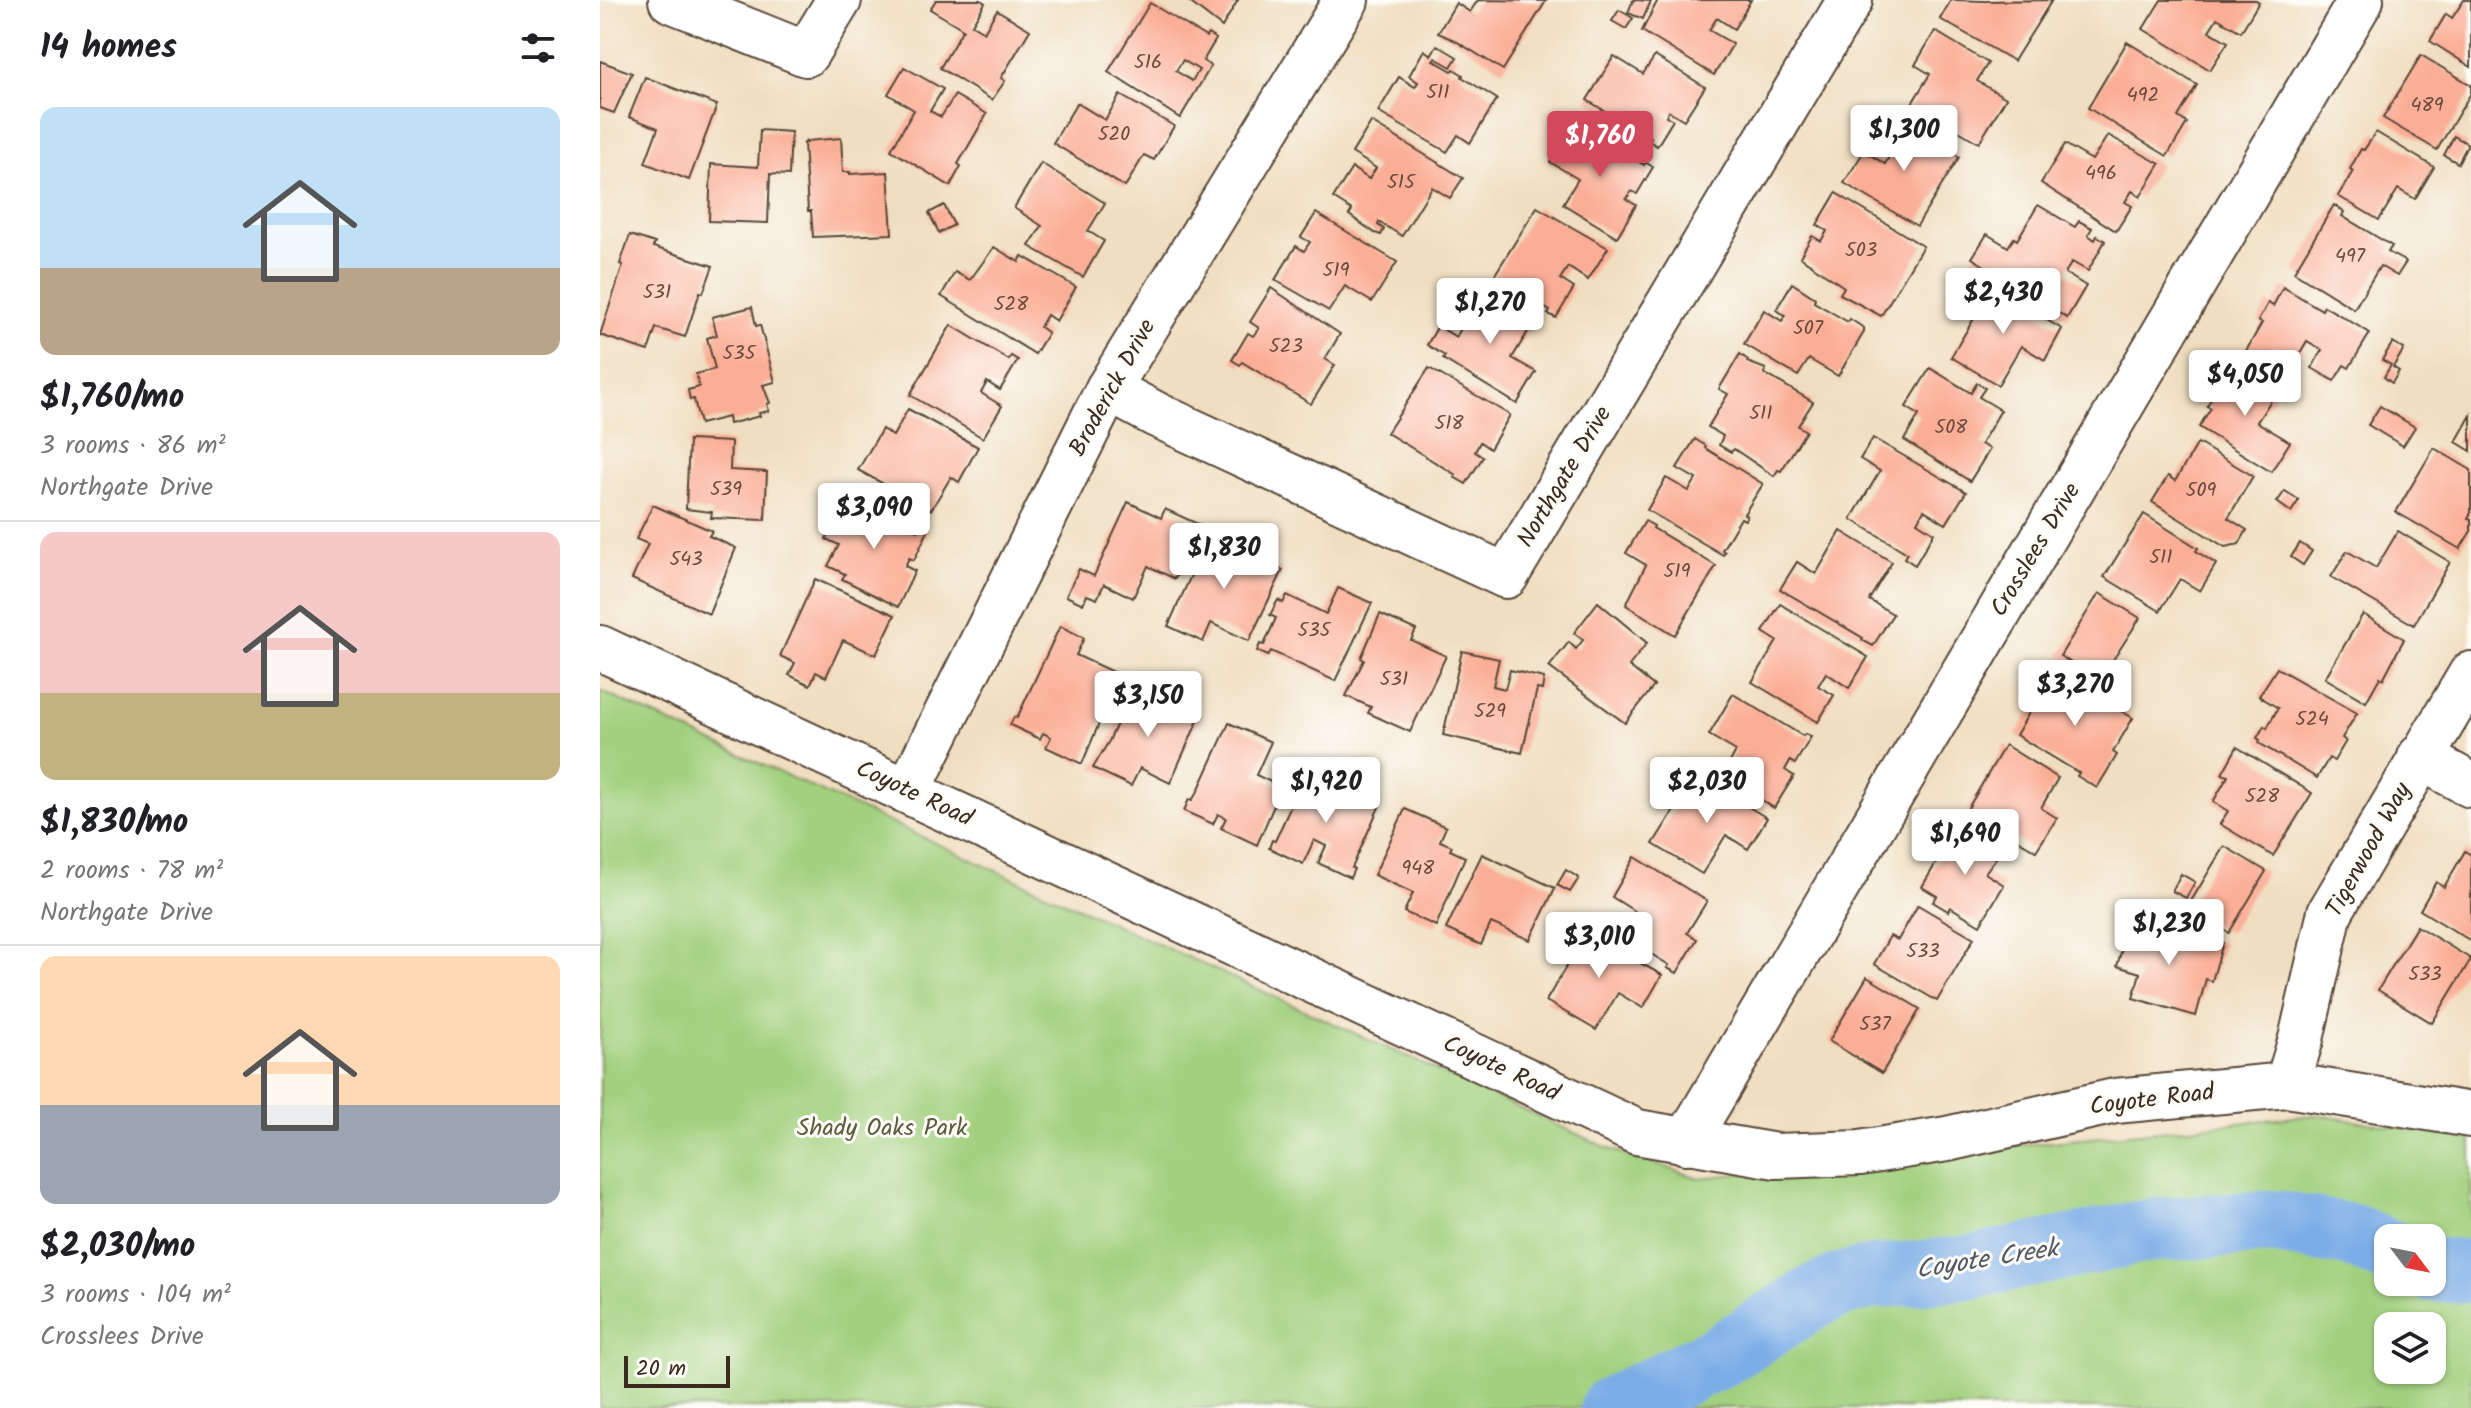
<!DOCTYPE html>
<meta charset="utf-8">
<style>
body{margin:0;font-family:Kalam,sans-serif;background:#f2f2f2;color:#202124;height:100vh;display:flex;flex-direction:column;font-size:30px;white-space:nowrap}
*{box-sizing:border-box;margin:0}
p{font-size:26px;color:#757577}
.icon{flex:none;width:44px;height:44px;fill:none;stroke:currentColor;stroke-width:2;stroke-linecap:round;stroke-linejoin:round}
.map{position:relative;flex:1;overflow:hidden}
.details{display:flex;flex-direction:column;background:#fff;width:600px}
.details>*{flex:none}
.needle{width:52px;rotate:122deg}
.tools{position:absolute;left:1774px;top:1224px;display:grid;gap:16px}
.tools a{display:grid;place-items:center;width:72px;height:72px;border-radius:16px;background:#fff;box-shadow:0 2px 6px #0004;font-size:40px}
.scale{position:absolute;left:24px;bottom:20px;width:106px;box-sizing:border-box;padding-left:8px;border:4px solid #3b2a1e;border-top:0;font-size:22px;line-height:28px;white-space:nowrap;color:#3b2a1e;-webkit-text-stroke:6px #fdfcf7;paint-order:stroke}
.price{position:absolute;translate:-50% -68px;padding:0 18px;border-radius:8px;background:#fff;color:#222;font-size:26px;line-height:52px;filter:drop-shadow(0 2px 4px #0008)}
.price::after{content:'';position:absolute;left:50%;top:48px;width:24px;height:18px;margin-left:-12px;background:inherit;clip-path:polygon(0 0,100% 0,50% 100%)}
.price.active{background:#d1495b;color:#fff}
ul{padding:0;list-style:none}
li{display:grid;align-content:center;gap:16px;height:424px;padding:0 40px}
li+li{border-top:2px solid #e0e0e0}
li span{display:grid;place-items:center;height:248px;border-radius:16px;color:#555}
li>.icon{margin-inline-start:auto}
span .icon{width:144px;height:144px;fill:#fffc;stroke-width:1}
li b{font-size:34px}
h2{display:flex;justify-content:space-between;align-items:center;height:96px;padding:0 40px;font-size:34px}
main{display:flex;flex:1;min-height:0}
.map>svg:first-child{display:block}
.green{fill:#a2d07e;stroke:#6e7d4e;stroke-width:2;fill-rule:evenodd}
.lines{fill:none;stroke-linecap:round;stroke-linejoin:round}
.river{stroke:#7bade7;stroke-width:64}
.building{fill:#fbae96;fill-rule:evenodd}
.minor-casing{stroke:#564536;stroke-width:48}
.minor{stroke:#fff;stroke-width:44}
.labels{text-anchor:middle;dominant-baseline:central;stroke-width:6;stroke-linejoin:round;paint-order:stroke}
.number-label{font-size:20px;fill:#6b4b3c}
.street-label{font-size:24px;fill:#3b2a1e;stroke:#fdfcf7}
.park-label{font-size:24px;fill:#5a5c3b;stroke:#fdfcf7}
.water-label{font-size:26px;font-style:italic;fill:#515864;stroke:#fdfcf7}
</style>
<main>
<section class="details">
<h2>14 homes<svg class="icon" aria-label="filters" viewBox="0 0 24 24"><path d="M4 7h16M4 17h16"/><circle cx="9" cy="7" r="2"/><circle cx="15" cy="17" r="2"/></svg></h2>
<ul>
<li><span style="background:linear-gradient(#bfe0f5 65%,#b9a48a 0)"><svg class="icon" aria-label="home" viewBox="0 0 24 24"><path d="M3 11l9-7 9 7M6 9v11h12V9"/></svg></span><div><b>$1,760/mo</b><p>3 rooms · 86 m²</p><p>Northgate Drive</p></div></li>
<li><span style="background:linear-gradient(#f6c9c9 65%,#c2b280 0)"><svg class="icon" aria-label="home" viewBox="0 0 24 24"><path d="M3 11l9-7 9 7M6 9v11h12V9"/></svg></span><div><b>$1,830/mo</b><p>2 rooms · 78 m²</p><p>Northgate Drive</p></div></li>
<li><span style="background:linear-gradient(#ffd9b3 60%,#9aa5b1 0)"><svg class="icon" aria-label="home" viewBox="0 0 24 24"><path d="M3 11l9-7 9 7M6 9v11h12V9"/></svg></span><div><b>$2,030/mo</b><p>3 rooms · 104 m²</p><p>Crosslees Drive</p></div></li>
</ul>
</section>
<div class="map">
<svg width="1871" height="1408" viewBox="0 0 1871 1408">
<rect width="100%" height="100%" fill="#fdfcf7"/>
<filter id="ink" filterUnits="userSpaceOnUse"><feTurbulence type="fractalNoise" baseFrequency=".0125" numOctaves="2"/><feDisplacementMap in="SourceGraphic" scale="16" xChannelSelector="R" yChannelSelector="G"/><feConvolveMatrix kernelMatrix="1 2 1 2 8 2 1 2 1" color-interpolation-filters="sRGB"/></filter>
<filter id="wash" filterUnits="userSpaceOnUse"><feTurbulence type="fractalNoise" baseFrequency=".006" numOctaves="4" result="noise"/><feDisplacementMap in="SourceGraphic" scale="32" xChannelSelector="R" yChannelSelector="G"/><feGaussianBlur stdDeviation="1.8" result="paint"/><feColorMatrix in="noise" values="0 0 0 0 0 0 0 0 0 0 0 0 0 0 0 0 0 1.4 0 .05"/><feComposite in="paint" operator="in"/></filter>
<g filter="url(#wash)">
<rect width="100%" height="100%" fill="#f0dec0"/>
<path class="green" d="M0,691L1010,1149L1098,1178L1715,1115L1871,1138V1408H0ZM1788,1238H1832V1282H1788ZM1788,1326H1832V1370H1788Z"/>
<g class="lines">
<g class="river">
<path d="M1832,1270L1871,1271"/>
<path d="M1012,1408L1120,1356L1215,1296L1243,1284L1273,1277L1373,1267L1552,1230L1672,1222L1753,1236L1788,1251"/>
</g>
</g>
<g id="blocks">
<g class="building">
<path d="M336,0H381L385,3L372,25L384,32L397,10L430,30L401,78L405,81L392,100L340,68L363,29L330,9Z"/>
<path d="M587,0H638L622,27Z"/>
<path d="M878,0L946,1L903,70L854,40L838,33L856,3L870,12Z"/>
<path d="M1033,0L1051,1L1043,19L1028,13Z"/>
<path d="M1058,0H1151L1134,29L1117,18L1109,30L1133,44L1114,75L1042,31Z"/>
<path d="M1351,0L1384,1L1452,0L1414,61L1340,19Z"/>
<path d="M1561,0H1656L1659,2L1641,32L1617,18L1609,31L1628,42L1610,70L1543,29Z"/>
<path d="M1864,0H1871V67L1830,41L1846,14L1852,18Z"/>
<path d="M550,3L606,37L608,34L616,39L603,61L611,66L580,118L508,72ZM583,60L599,70L592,81L576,71Z"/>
<path d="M1019,10L1033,18L1026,29L1012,21Z"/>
<path d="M1335,31L1388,63L1377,81L1406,98L1379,143L1323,110L1319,116L1308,110L1330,74L1315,65Z"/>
<path d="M1527,42L1597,85L1578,117L1587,123L1567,156L1488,108Z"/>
<path d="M837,45L857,57L851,67L835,58L833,60L852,71L854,69L863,75L862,77L897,99L870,143L858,135L847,152L778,112L799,77L815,87L818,82L809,76L824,50L831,55Z"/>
<path d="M1821,55L1871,85V93L1837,150L1783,118Z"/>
<path d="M1014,56L1043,74L1055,56L1105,87L1084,120L1069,111L1066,116L1073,120L1057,146L1049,141L1051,137L1045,133L1044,135L987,100Z"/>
<path d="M0,61L32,73L14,113L0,108Z"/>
<path d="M304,67L343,89L330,111L341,117L355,95L387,114L358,164L361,166L350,186L291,150L314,110L288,94Z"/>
<path d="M45,77L117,105L89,180L45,163L58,128L29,117Z"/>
<path d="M520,95L574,126L554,160L544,155L525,187L453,143L477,103L505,120Z"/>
<path d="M1294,118L1359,157L1317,226L1244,183L1264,151L1285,164L1291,153L1278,145Z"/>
<path d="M771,122L863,178L850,198L832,187L802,236L779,222L778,225L784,229L781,235L775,233L749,215L752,210L733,198L752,168L769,179L776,168L752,153Z"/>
<path d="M974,123L1044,165L1045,162L1053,167L1037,194L1032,191L1026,199L1036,205L1017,237L963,204L978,179L950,162Z"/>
<path d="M160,130L191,132L189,175L170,174L168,223L109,221L111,164L158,167Z"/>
<path d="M1776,132L1834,167L1815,199L1798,189L1779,220L1738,196L1753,171L1750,169L1761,149L1764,150Z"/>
<path d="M1508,135L1560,164L1540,197L1532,191L1525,202L1532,206L1516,231L1441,183L1465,144L1492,160Z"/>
<path d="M1854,136L1868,144L1858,163L1844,155Z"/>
<path d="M241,138L243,172H250V174L288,172L292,234L213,237L211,211H208L204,143H207L206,141Z"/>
<path d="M441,163L505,203L488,231L504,241L483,277L429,246L442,226L414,208Z"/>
<path d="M1236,193L1323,246L1281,316L1240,294L1244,287L1200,257L1212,236L1221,241L1227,231L1217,225Z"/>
<path d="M344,205L354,225L339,233L329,213Z"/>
<path d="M1438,205L1475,227L1479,221L1492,228L1488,235L1495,240L1497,236L1505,241L1488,271L1472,262L1465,273L1486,286L1467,318L1372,258L1387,234L1408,247L1414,238L1417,240Z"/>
<path d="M1734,205L1744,212L1742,216L1792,246L1788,252L1806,262L1797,276L1780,266L1754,309L1694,272Z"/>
<path d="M937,207L1008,248L988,280L968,267L960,279L974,288L956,318L948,314L950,311L894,276Z"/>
<path d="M716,213L797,262L772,302L745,286L729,311L675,280L696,246L704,251L710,242L701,237Z"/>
<path d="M30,235L55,243L53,247L113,266L103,293L100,292L85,337L56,328L48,351L0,335L23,265L20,264Z"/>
<path d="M394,247L419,262L422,256L476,287L456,321L447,315L440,327L448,333L435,354L341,296L355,272L370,280Z"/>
<path d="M1192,283L1215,298L1214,302L1248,322L1250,319L1264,328V332L1238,376L1209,359L1198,376L1144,344L1164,310L1182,321L1185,315L1176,310Z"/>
<path d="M1389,286L1462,329L1445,360L1421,346L1398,385L1351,357L1376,315L1373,313Z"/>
<path d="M1683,287L1722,310L1724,306L1770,333L1749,368L1744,365L1734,381L1712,368L1722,350L1707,341L1687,375L1646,351L1662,323L1658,321L1668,303L1673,306Z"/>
<path d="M671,288L740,334L725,359L735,365L711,404L642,362L640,365L632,360L648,333L653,336L659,328L650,322Z"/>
<path d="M885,289L912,306L916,300L931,310L927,315L935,320L912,358L936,372L917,404L843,359L845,356L827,345L838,326L856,337Z"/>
<path d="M152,307L156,326L160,325L175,382L163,385L170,403L167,404L169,411L159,413L160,416L129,424L128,417L100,424L94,399L90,400L88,390L99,387L96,374L115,369L107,338L117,335L112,317Z"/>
<path d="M351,325L409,360L411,356L418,360L400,390L387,382L381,393L402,406L383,438L310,395Z"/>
<path d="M1793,342L1804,349L1793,367L1799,371L1792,383L1784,377L1791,365L1782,360Z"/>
<path d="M1140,354L1148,360L1147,362L1166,369L1164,373L1213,402L1198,426L1206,431L1181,471L1178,470L1174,476L1134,449L1131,452L1119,445L1123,436L1108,427L1128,394L1119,389Z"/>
<path d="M1638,362L1679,388L1657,422L1690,442L1671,472L1599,427L1611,408L1607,406L1619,385L1623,388Z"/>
<path d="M829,368L910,415L890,449L880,442L875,452L883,457L866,484L854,477L856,475L787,433Z"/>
<path d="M1330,368L1371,393L1377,383L1385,388L1379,397L1401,410L1381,444L1390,449L1370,481L1304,440L1319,415L1306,407Z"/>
<path d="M1780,406L1815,427L1803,446L1768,425Z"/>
<path d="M308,409L378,447L359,482L351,477L331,510L258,470L282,429L293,436Z"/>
<path d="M1871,415V451L1856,442Z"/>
<path d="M1273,438L1366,492L1346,524L1324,510L1317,522L1334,533L1315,565L1304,558L1307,553L1251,519L1280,471L1260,459Z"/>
<path d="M1095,439L1106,446L1105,448L1163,484L1144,514L1147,516L1145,520L1141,518L1122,550L1125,552L1123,555L1047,510L1066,478L1089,491L1096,479L1077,468Z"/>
<path d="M89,440L131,442L130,470L167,472L165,520L111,518L112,512L86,509Z"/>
<path d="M1598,443L1653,476L1628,518L1647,530L1639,544L1625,547L1552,502L1568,476L1575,481Z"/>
<path d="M1834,448L1871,470V513L1868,518L1871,519V531L1860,549L1796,512Z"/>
<path d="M1685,491L1699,500L1691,512L1677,502Z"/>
<path d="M246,496L318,531L320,527L328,531L314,560L309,558L305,566L315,571L298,607L242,579L245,574L228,566L239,545L226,539Z"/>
<path d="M528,502L561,518L565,509L600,525L575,579L548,566L533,598L504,584L497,599L487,595L483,604L466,596L479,569L494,576Z"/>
<path d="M53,505L112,531L109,536L136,548L109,614L32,579L48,544L36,539Z"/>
<path d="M1544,514L1598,548L1596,551L1616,564L1600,591L1580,579L1560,611L1504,577Z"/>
<path d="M1045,521L1054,526L1053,528L1116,566L1075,635L1026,605L1046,565L1026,553Z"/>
<path d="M612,529L645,544L634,569L646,575L654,556L683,570L649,641L611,623L603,642L568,626L600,556L595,554L599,545L604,547Z"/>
<path d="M1241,531L1292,562L1269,600L1293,614L1273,646L1262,640L1263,638L1180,589L1197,562L1216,574Z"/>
<path d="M1798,531L1850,562L1814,625L1731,577L1747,551L1776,568Z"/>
<path d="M1700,543L1712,551L1703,565L1691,557Z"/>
<path d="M215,579L295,615L276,655L243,640L226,677L216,672L210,685L189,675L195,663L180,656Z"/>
<path d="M738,588L772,603L735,681L671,651L668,656L657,651L660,644L664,645L676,618L670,615L678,600L683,603L687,595L726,614Z"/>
<path d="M1499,593L1540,618L1500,680L1460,656Z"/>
<path d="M998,602L1047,643L1029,666L1054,686L1025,723L949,667L969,642L976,649L983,640L974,633Z"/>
<path d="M1180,604L1268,657L1249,688L1226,673L1218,686L1234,695L1218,722L1152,682L1177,641L1163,632Z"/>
<path d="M780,614L816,630L811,640L846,656L810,732L768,713L771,707L746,696L764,660L761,658Z"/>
<path d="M1763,614L1804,639L1783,679L1780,677L1766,702L1725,678Z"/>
<path d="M460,626L484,638L476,655L515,673L501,705L506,707L482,764L446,747L451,737L443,733L440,739L410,725L414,717L417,718Z"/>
<path d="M862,651L899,659L893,686L905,689L910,670L944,678L942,690L937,689L922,753L843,735Z"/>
<path d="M1677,668L1757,713L1742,738L1746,741L1734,761L1729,758L1717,778L1659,743L1660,740L1657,738L1664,726L1667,728L1678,708L1659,696Z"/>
<path d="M1454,671L1533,718L1513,752L1517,755L1497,788L1477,776L1479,773L1416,735Z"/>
<path d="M533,689L551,698L554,692L601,714L570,783L540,768L531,786L493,768L509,741Z"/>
<path d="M1133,694L1203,736L1205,734L1211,737L1195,764L1190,761L1185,770L1194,776L1174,808L1123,775L1136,751L1109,735Z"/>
<path d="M629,723L671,742L656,775L682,787L657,845L621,828L626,818L618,814L613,824L584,811L589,799L592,800L597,793Z"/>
<path d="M1405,745L1458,778L1441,808L1457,818L1436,851L1367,810Z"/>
<path d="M1637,747L1712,793L1673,856L1620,824L1628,811L1613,802L1628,776L1622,774Z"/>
<path d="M706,773L779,807L752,868L754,869L750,878L718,863L726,846L714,840L703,864L669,848L672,840L675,841Z"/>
<path d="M1096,775L1167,818L1148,849L1126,835L1102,874L1053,844Z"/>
<path d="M805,809L846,827L840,841L852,846L850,850L865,857L836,926L804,912L813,893L774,875Z"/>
<path d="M1362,829L1401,851L1385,873L1404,885L1380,925L1350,907L1348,911L1333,902L1337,896L1322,887L1353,834L1357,837Z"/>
<path d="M1624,846L1666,871L1629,933L1587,908Z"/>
<path d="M1865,851L1871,855V941L1820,910L1836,882L1844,887Z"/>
<path d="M882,854L955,888L930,940L891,923L881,945L846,929Z"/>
<path d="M1035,857L1107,901L1087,933L1097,939L1077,973L1067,968L1069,965L1025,938L1039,914L1012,897Z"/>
<path d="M966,870L979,878L970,892L957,885Z"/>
<path d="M1581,874L1595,882L1586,898L1572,891Z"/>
<path d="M1318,905L1374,938L1337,1001L1274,964L1290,936L1298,940Z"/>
<path d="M1530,921L1609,943L1610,939L1623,943L1612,981L1606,979L1596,1016L1533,998L1540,973L1517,966Z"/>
<path d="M1817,926L1871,959L1832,1023L1778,990Z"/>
<path d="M975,927L1062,975L1043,1008L1018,993L996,1030L946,1001L973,955L962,949Z"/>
<path d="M1267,977L1320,1009L1282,1073L1229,1041Z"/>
</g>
</g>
</g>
<g filter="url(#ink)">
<use href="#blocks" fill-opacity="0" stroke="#564536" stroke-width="2"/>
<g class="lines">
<defs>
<g id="minor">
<path d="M71,0L206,54L239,0"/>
<path d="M508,389L557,415L906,576L1250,0"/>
<path d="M0,648L1037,1132L1176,1156L1260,1153L1347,1139L1515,1101L1687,1085L1871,1115"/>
<path d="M1820,757L1871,785"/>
<path d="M308,791L508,389L746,0"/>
<path d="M1687,1085L1701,1039L1730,912L1871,674"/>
<path d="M1086,1142L1761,0"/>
</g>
</defs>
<use href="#minor" class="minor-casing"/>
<use href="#minor" class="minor"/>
</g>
</g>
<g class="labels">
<g class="number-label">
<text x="548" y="63">516</text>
<text x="838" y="93">511</text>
<text x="1543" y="96">492</text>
<text x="1827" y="106">489</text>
<text x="514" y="135">520</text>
<text x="1501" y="174">496</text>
<text x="801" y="183">515</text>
<text x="1261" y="251">503</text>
<text x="1750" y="257">497</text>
<text x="736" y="271">519</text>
<text x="57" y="293">531</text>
<text x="411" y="305">528</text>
<text x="1208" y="329">507</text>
<text x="686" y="347">523</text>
<text x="139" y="354">535</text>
<text x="1161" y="414">511</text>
<text x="849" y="424">518</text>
<text x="1351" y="428">508</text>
<text x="126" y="490">539</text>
<text x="1601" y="491">509</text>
<text x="1561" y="558">511</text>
<text x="86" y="560">543</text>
<text x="1077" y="572">519</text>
<text x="714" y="631">535</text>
<text x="794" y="680">531</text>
<text x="890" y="712">529</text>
<text x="1712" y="720">524</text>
<text x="1662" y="797">528</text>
<text x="818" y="869">948</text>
<text x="1323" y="952">533</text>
<text x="1825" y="975">533</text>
<text x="1275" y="1025">537</text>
</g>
<g class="street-label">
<text transform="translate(513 388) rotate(-61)">Broderick Drive</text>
<text transform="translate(965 477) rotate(-59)">Northgate Drive</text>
<text transform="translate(1436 550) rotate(-59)">Crosslees Drive</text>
<text transform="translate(314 794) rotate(25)">Coyote Road</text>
<text transform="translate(1769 850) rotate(-61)">Tigerwood Way</text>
<text transform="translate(901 1069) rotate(25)">Coyote Road</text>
<text transform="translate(1552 1100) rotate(-7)">Coyote Road</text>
</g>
<g class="park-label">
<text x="282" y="1128">Shady Oaks Park</text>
</g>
<g class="water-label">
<text transform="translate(1387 1260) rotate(-9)">Coyote Creek</text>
</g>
</g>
</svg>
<div class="tools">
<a><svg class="needle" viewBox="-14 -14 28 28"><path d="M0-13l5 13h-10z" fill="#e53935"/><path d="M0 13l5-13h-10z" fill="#757577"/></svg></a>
<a><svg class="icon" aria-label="layers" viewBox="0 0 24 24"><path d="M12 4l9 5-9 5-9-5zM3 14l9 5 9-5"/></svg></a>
</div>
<div class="scale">20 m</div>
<b class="price" style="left:1304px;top:173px">$1,300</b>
<b class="price active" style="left:1000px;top:179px">$1,760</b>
<b class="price" style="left:1403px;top:336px">$2,430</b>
<b class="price" style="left:890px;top:346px">$1,270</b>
<b class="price" style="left:1645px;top:418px">$4,050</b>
<b class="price" style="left:274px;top:551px">$3,090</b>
<b class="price" style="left:624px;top:591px">$1,830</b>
<b class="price" style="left:1475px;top:728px">$3,270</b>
<b class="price" style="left:548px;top:739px">$3,150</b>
<b class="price" style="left:726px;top:825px">$1,920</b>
<b class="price" style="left:1107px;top:825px">$2,030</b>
<b class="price" style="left:1365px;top:877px">$1,690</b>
<b class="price" style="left:1569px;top:967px">$1,230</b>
<b class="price" style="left:999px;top:980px">$3,010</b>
</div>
</main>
